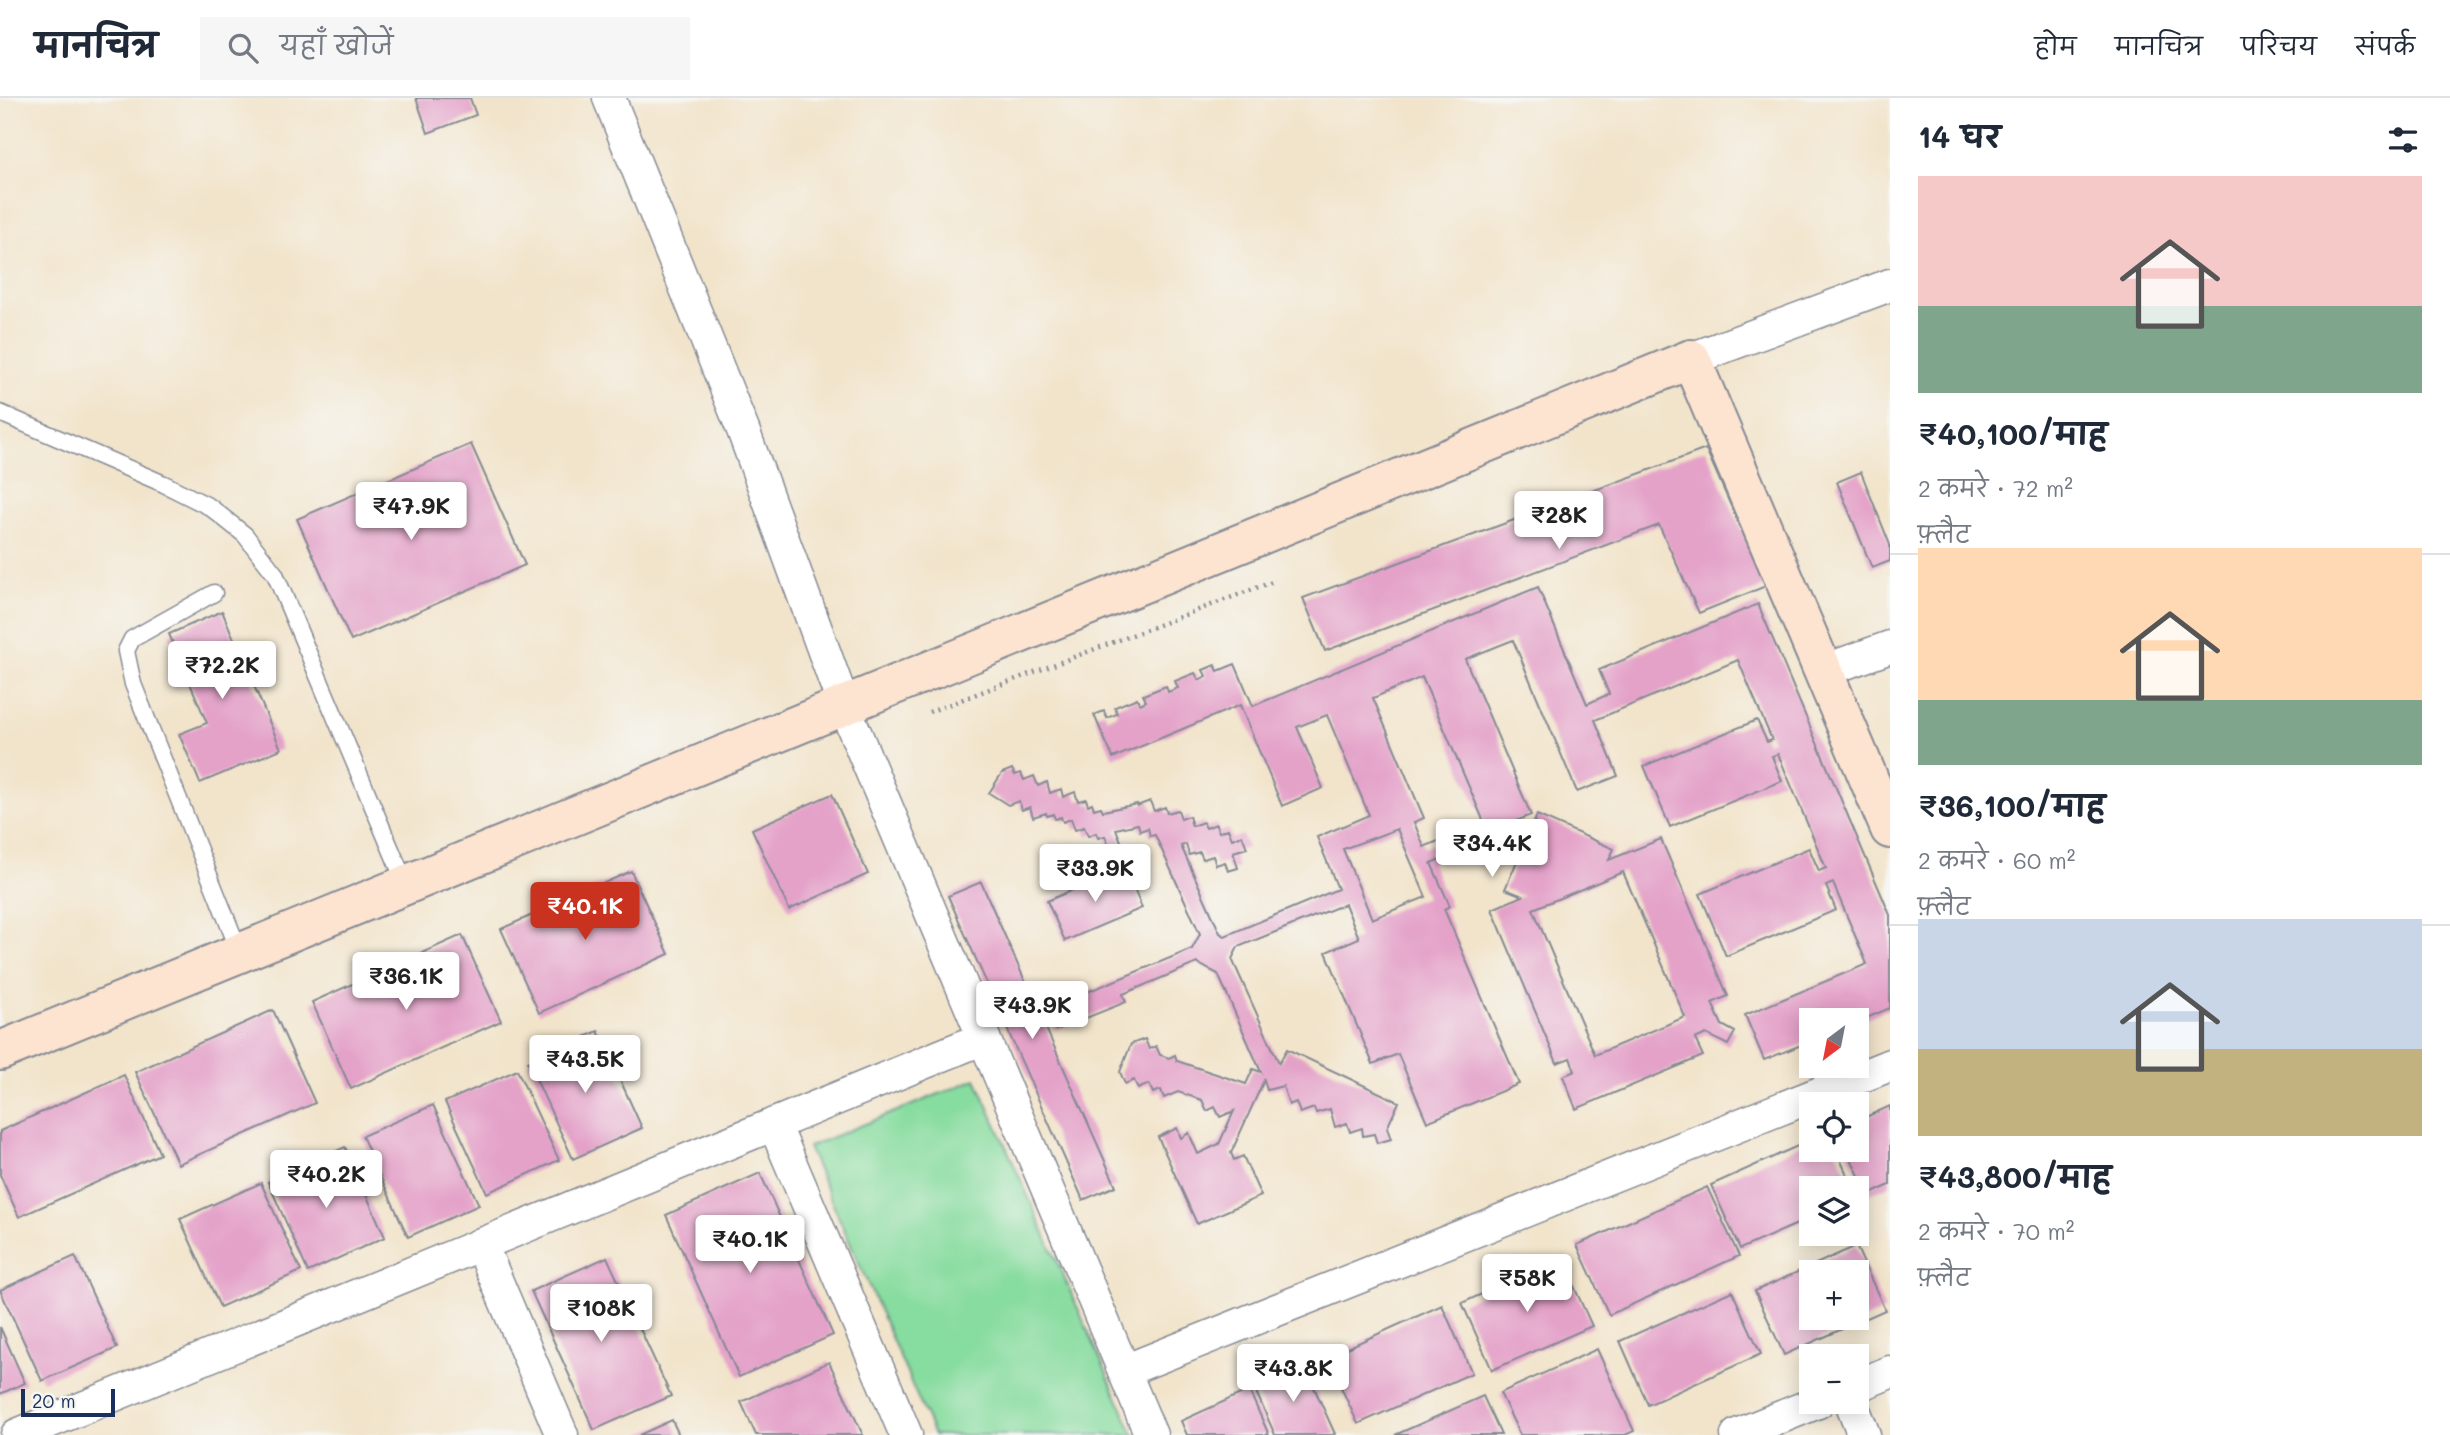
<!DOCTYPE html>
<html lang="hi">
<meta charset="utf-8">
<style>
body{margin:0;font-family:Mali,"Playpen Sans Deva",sans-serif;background:#f6f6f7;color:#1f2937;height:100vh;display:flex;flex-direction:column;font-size:26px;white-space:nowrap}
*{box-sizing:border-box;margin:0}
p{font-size:23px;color:#747a83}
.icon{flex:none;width:38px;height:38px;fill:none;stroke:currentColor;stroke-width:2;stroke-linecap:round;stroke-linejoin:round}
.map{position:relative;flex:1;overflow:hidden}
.side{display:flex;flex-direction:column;background:#fff;width:560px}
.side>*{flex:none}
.needle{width:46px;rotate:212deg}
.controls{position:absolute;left:1799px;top:910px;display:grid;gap:14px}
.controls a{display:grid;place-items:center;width:70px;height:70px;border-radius:0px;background:#fff;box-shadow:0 4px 18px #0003;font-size:35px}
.scale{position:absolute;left:21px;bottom:18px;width:94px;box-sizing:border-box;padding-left:7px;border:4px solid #1b2f5e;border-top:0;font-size:19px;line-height:24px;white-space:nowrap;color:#1b2f5e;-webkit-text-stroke:5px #f6f6f2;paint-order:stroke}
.price{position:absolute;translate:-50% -60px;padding:0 16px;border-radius:7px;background:#fff;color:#222;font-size:23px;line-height:46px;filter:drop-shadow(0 2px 4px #0008)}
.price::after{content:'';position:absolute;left:50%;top:42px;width:21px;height:16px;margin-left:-10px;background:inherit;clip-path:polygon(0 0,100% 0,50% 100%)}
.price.current{background:#c8321e;color:#fff}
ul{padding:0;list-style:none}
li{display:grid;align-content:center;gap:14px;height:371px;padding:0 28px}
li+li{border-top:2px solid #e0e1e3}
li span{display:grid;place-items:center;height:217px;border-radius:0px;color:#555}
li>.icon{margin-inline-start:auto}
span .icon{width:126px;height:126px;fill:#fffc;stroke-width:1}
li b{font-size:30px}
h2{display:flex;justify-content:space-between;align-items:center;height:84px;padding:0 28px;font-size:30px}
header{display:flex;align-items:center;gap:42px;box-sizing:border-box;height:98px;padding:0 35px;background:#fff;border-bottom:2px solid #e0e1e3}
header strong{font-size:33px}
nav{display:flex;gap:38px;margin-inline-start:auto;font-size:24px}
.search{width:490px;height:63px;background:#f6f6f7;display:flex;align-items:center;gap:18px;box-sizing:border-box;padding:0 24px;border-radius:0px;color:#747a83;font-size:26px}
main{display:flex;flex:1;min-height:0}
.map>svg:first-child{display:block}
.green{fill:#87dc9f;stroke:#51867e;stroke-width:2}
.building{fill:#e4a2c9;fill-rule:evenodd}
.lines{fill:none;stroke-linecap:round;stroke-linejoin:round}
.lane-casing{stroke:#868a94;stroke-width:19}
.street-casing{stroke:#868a94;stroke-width:35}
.secondary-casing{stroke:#868a94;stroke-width:42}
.path{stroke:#868a94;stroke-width:4.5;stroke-dasharray:2 5;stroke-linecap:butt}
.lane{stroke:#fff;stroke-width:16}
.street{stroke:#fff;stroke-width:32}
.secondary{stroke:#fde4d1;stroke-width:38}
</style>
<header>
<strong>मानचित्र</strong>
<div class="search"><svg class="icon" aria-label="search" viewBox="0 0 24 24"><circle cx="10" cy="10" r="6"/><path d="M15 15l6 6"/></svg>यहाँ खोजें</div>
<nav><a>होम</a><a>मानचित्र</a><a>परिचय</a><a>संपर्क</a></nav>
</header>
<main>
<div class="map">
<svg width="1890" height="1337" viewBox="0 0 1890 1337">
<rect width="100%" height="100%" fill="#f6f6f2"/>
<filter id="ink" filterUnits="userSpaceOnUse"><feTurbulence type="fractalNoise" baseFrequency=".0143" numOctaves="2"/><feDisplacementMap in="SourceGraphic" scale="14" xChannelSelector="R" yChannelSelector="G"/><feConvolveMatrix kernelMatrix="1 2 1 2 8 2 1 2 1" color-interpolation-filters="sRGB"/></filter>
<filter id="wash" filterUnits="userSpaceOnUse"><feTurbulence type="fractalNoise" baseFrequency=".00686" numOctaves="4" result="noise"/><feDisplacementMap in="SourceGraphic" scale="28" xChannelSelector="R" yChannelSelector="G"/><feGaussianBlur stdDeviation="1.57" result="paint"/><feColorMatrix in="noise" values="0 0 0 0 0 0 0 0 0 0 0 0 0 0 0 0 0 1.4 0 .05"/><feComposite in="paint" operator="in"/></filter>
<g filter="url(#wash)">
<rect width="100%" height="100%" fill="#f2e4cb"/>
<path class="green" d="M976,981L1134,1337H934L808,1049Z"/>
<g id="blocks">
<g class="building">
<path d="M416,0H470L476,17L428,35Z"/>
<path d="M471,346L525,467L351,543L297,421Z"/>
<path d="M1706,351L1766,488L1699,515L1659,427L1325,553L1303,500Z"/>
<path d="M1861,374L1890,447V463L1872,470L1837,384Z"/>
<path d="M1538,489L1587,606L1609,596L1599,572L1758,506L1890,817V910L1857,924L1811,922V943L1764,962L1745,917L1867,866L1833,785L1826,788L1836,812L1726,858L1700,796L1809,750L1819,773L1826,770L1778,656L1772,658L1782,683L1670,729L1644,668L1757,622L1767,644L1772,642L1738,562L1595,622L1618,678L1577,694L1513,542L1465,561L1531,717L1501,729L1527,741L1537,717L1614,751L1609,762L1661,741L1728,898L1712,905L1722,927L1735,934L1728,947L1706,936L1695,941L1703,958L1576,1011L1563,978L1575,973L1570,960L1557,965L1492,811L1523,798L1505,791L1521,754L1490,740L1431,765L1450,808L1444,811L1519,986L1427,1024L1398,956L1373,966L1326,854L1359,840L1345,806L1238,849L1232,861L1279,965L1287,951L1399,1004L1387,1030L1391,1041L1377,1045L1374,1036L1363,1038L1362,1030L1350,1034L1347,1025L1335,1029L1330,1011L1316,1015L1314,1010L1300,1015L1296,1004L1289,1007L1283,988L1267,992L1264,982L1231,1055L1234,1062L1243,1058L1261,1098L1197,1126L1158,1039L1177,1030L1181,1040L1189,1035L1198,1056L1219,1046L1234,1013L1220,1019L1215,1009L1207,1013L1202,1002L1178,994L1164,1000L1161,992L1153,995L1149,986L1138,991L1134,982L1125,986L1120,974L1131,946L1145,941L1149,951L1156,948L1160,957L1169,960L1175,957L1177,963L1246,986L1253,971L1261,974L1218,876L1197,865L1123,896L1126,904L1056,932L1048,910L1192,851L1200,836L1155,737L1150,738L1148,730L1140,733L1138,726L1116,731L1124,751L1112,756L1105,738L1098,740L1096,735L1088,738L1084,729L1075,732L1071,721L1063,724L1061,719L1055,721L1053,716L1047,718L1046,715L1033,719L1030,709L1022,712L1019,703L1008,707L989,695L1002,675L1012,671L1015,677L1021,675L1024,682L1034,678L1038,688L1047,684L1050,695L1061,691L1063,699L1075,694L1078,703L1086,701L1088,707L1092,705L1094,711L1101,709L1103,713L1137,706V708L1150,703L1154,713L1165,709L1167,715L1178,712L1181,721L1189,718L1192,728L1203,724L1206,730L1216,726L1219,734L1228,731L1232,741L1242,737L1247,750L1233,754L1238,770L1228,773L1225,764L1216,767L1213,758L1203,761L1200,754L1189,757L1186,746L1181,748L1220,835L1225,838L1338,791L1317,739L1369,717L1327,617L1297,629L1323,690L1282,708L1240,607L1113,660L1094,617L1104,613L1107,620L1117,616L1115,609L1137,600L1140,606L1146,603L1143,597L1166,588L1168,594L1178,590L1175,583L1195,575L1199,582L1206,578L1203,572L1215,567L1218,573L1235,566L1253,608ZM1422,579L1484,724L1424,749L1414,724L1424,720L1373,600ZM1397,731L1426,799L1372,821L1343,751ZM1623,774L1685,919L1595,957L1533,811Z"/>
<path d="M222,513L281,651L200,685L179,636L207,625L169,536Z"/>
<path d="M832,696L868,776L789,812L752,731Z"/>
<path d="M1125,769L1142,810L1065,843L1047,803Z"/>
<path d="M631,773L669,856L539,915L501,831Z"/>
<path d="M981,784L1116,1088L1083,1102L948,798Z"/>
<path d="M462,837L501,923L351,991L312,904Z"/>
<path d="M273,912L315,1005L178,1066L135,974Z"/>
<path d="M598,933L642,1030L573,1061L528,964Z"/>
<path d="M517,972L559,1062L487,1095L445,1004Z"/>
<path d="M124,977L160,1056L19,1119L0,1077V1033Z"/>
<path d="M433,1007L479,1107L408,1139L362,1038Z"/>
<path d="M1890,1008V1087L1868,1097L1847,1052H1857V1023Z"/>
<path d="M1811,1042V1052H1836L1853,1090H1811V1120L1740,1151L1711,1087Z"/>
<path d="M345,1049L385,1139L308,1174L268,1084Z"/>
<path d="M760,1075L833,1237L739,1279L666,1117Z"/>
<path d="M261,1085L301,1173L220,1209L180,1121Z"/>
<path d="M1707,1089L1739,1158L1609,1217L1577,1147Z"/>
<path d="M1856,1148L1885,1212L1784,1257L1755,1193ZM1811,1174H1857V1220H1811Z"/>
<path d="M75,1158L117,1250L42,1283L0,1192Z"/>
<path d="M607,1159L671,1298L594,1332L531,1193Z"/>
<path d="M1561,1160L1592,1228L1492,1272L1462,1205Z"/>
<path d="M1732,1193L1761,1256L1648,1307L1620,1243Z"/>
<path d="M1442,1207L1472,1275L1358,1326L1327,1259Z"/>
<path d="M0,1229L25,1285L0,1296Z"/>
<path d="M1597,1251L1634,1333L1625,1337H1520L1500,1295Z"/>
<path d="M829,1264L863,1337H756L741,1304Z"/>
<path d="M1303,1265L1335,1336L1332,1337H1275L1253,1287Z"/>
<path d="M1249,1292L1269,1337H1187L1181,1323Z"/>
<path d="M1483,1298L1501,1337H1395Z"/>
<path d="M672,1322L679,1337H639Z"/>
</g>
</g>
</g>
<g filter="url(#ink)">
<use href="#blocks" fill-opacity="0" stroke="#868a94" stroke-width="2"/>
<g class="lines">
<defs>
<g id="lane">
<path d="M0,315L164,386L210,409L245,437L275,476L406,787"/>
<path d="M214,495L132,541L126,553L133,586L240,855"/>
</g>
<g id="street">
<path d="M609,0L743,332L844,608L1151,1337"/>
<path d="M1691,261L1890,187"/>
<path d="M1823,573L1890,549"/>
<path d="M774,1026L906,1337"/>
<path d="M481,1146L562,1337"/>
<path d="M1124,1273L1890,967"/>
<path d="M1857,1288L1890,1274"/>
<path d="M1851,1304L1864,1337"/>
<path d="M17,1337L984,940"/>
<path d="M1737,1337L1818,1304"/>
</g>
<path id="secondary" d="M0,953L1691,261L1890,731"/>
</defs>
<use href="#lane" class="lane-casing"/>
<use href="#street" class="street-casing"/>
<use href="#secondary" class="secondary-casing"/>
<path class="path" d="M929,614L1272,484"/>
<use href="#lane" class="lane"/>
<use href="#street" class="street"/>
<use href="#secondary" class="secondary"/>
</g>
</g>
</svg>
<div class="controls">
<a><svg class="needle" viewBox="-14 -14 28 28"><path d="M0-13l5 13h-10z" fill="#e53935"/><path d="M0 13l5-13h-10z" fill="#747a83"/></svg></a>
<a><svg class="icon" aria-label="locate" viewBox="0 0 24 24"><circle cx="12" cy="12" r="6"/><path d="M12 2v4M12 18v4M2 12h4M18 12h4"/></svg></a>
<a><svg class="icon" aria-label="layers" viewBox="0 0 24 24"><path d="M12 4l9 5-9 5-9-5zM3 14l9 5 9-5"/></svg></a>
<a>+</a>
<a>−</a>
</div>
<div class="scale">20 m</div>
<b class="price" style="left:411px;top:444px">₹47.9K</b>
<b class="price" style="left:1559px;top:453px">₹28K</b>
<b class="price" style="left:222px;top:603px">₹72.2K</b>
<b class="price" style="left:1492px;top:781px">₹34.4K</b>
<b class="price" style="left:1095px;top:806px">₹33.9K</b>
<b class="price current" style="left:585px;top:844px">₹40.1K</b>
<b class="price" style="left:406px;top:914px">₹36.1K</b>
<b class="price" style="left:1032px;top:943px">₹43.9K</b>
<b class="price" style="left:585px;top:997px">₹43.5K</b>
<b class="price" style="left:326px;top:1112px">₹40.2K</b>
<b class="price" style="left:750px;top:1177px">₹40.1K</b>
<b class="price" style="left:1527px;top:1216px">₹58K</b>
<b class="price" style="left:601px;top:1246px">₹108K</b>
<b class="price" style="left:1293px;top:1306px">₹43.8K</b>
</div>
<section class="side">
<h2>14 घर<svg class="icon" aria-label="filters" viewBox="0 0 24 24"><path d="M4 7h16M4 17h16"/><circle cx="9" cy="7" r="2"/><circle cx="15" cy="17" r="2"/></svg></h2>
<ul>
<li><span style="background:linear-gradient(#f6c9c9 60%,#7fa58c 0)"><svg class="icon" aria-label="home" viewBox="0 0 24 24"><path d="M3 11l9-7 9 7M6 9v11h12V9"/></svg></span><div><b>₹40,100/माह</b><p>2 कमरे · 72 m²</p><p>फ़्लैट</p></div></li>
<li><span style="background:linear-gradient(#ffd9b3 70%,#7fa58c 0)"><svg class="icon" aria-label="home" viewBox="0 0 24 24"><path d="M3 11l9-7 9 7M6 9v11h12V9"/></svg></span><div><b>₹36,100/माह</b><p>2 कमरे · 60 m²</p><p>फ़्लैट</p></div></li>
<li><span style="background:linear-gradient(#c9d6e8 60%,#c2b280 0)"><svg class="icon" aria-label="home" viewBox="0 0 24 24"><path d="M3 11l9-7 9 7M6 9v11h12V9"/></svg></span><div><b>₹43,800/माह</b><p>2 कमरे · 70 m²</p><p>फ़्लैट</p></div></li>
</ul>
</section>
</main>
